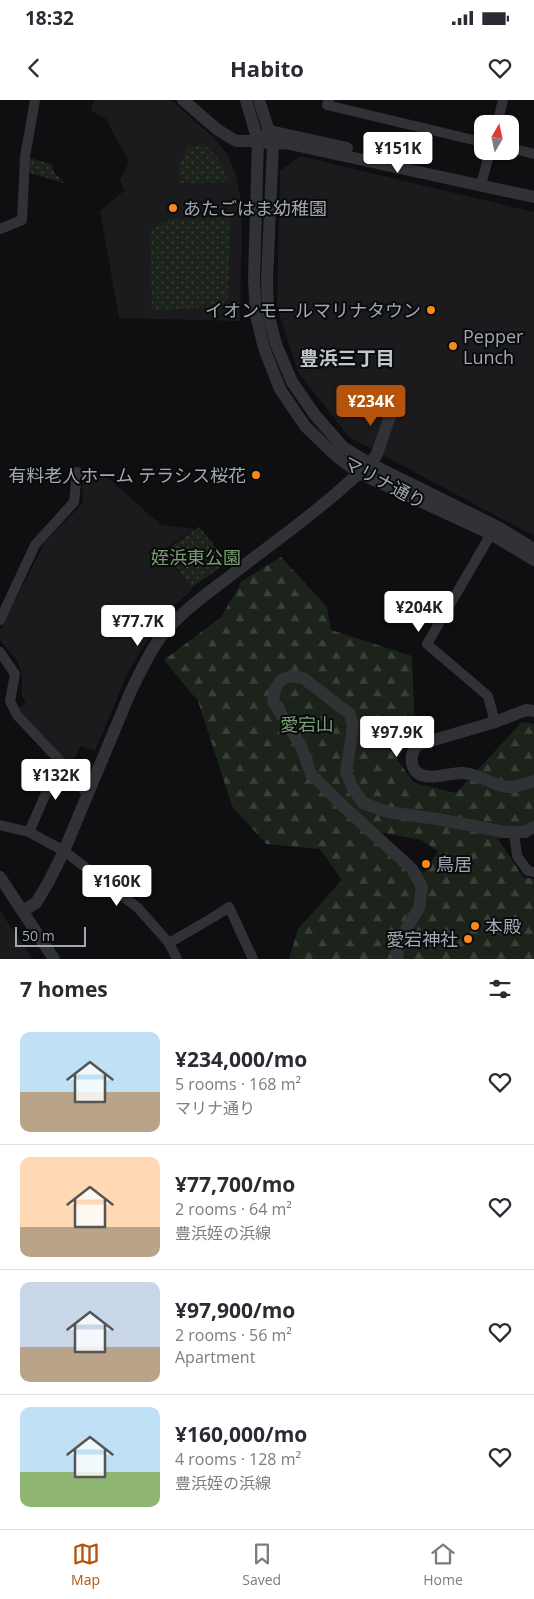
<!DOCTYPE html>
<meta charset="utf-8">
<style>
body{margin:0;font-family:"Open Sans","Noto Sans JP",sans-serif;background:#f7f7f7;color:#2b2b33;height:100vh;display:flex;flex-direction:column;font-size:19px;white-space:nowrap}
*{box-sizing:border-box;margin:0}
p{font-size:16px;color:#7c7c81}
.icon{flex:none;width:28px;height:28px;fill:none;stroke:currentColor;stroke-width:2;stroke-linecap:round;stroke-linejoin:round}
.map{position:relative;height:859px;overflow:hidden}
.sheet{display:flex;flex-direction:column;background:#fff;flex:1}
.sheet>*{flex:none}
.needle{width:32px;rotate:9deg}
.controls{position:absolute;left:474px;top:15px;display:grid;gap:10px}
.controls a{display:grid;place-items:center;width:45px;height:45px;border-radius:10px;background:#fff;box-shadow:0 1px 4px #0004;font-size:25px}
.scale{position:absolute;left:15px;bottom:12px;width:71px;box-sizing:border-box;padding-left:5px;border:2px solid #9fa9b2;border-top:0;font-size:14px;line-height:18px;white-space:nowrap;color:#9fa9b2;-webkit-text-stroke:4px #0a0a0b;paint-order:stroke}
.price{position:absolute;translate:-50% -42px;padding:0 11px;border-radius:5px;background:#fff;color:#222;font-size:16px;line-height:32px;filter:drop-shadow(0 1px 2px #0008)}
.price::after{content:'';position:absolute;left:50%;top:30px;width:15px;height:11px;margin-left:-8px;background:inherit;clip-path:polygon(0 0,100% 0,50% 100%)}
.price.current{background:#b45309;color:#fff}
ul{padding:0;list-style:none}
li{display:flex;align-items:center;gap:15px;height:125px;padding:0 20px}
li+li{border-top:1px solid #e1e1e2}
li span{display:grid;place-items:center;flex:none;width:140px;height:100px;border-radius:10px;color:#555}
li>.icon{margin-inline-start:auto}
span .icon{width:60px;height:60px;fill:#fffc;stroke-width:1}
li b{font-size:21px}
h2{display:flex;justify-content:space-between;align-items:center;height:60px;padding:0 20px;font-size:21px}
.status{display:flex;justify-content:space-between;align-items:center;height:35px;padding:0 25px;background:#fff;direction:ltr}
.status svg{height:14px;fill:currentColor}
header{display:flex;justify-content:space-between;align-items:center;height:65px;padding:0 20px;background:#fff;font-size:22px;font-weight:700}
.menu{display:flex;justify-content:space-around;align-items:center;height:70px;border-top:1px solid #e1e1e2;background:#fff;font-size:14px;color:#7c7c81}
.menu a{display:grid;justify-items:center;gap:2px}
.menu .current{color:#b45309}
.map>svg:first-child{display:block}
.built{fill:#1b1b1e}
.grass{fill:url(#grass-dots)}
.forest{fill:url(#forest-firs);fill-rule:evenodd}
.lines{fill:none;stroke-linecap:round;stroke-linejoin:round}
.minor{stroke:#303236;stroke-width:10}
.tertiary{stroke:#303236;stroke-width:12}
.poi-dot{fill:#f9881f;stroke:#0a0a0b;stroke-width:2}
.labels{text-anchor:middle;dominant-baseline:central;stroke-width:4;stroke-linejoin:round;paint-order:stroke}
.poi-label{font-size:18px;fill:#9fa9b2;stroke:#0a0a0b;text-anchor:start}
.street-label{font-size:18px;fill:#9fa9b2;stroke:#0a0a0b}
.park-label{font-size:18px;fill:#7a9e75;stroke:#0a0a0b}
.neighbourhood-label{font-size:19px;font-weight:bold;fill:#c0c7ce;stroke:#0a0a0b}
</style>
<div class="status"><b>18:32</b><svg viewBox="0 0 49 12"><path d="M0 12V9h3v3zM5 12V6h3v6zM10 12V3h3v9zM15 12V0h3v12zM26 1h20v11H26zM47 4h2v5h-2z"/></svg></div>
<header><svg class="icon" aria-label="back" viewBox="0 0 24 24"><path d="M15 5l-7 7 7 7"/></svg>Habito<svg class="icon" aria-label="heart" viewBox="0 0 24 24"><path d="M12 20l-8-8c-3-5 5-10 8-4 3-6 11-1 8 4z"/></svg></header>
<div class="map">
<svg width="534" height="859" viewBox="0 0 534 859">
<defs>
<pattern id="grass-dots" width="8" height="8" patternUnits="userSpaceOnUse" patternTransform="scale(1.25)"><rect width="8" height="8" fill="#1c231b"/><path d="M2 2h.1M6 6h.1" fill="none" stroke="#3a403a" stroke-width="1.8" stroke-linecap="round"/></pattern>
<pattern id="forest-firs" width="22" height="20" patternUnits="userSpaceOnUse" patternTransform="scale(1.25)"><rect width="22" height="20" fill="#1c231b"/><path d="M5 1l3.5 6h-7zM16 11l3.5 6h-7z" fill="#3a403a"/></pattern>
</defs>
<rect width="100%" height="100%" fill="#0f0f11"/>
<g class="built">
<path d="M94,0H171L214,38L228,55L236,75L242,105L240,221L119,218L100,111L125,90L120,81L129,62L106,19L91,11Z"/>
<path d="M300,56L534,112V436L349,337L298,272L277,207L280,71Z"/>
<path d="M92,373L105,375L161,425L195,429L163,450L192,490L169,510L152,532L129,570L95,651L81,646L71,666L19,609L26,602L22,596V575L18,562L0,540V530L45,442L83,403L82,383L86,377Z"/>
<path d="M0,811L33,859H0Z"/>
</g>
<g class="grass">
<path d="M189,46H206L219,59L229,82L180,83L179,65Z"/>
<path d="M29,58L52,64L53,71L64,83L27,72Z"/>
<path d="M230,117L228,197L222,206L152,211L150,132L167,120Z"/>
<path d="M199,427L228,462L191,488L165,451Z"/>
</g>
<path class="forest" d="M281,457L327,507L331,530L412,556L415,633L397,659L414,683L456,693L522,622L534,624V726L498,739L523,777L534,779V859H289L298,829L342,780L320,749L266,744L232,706L198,601L164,560L221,517L242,481ZM379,732L421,740L438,751L424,773Z"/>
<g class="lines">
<g class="minor">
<path d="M329,0L327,5L482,42"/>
<path d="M497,24L503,0"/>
<path d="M510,48L534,54"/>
<path d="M481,85L490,51"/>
<path d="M0,129L22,120L25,57L35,0"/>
<path d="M491,434L427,544L488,596L495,622"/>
<path d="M0,520L35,445L74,402L77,372"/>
<path d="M0,552L15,574L10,601L17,615L60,661L88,695"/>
<path d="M0,725L29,732L64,751L138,808L169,843L177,859"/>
<path d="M29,732L60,661"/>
<path d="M514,732L517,756L528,771L534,772"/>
<path d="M169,843L212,818L229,807L253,859"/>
</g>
<g class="tertiary">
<path d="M183,0L218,30L236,41H258L273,44L285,43L534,97"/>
<path d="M246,0L258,41L254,180L256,215L264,248L280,289L305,326L336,356L359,373L491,434L534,460"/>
<path d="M259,0L273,44L267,180L268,213L276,244L292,282L315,315L343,347L369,363L498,427L534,449"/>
<path d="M266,34L270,31L347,48"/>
<path d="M534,611L526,610L495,622L417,645C412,653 410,657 413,667C421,685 449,672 463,673C480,674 497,688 511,687C519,686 527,683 534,681"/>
<path d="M0,777L54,859"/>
<path d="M22,811L36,803L48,783L64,751L130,593C138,576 147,558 157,542C176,515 208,493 234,473C282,436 334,400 376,356L399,291"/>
<path d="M398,859L397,852L403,834L419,808L422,787L412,769L342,705L311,674L301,646L273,601L275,589L281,580L291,576L303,578L350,614L353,626L346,672L352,687L363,703L388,712L437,719L505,732H525L534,727"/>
</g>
</g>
<g class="poi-dot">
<circle cx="173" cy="108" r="5"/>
<circle cx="431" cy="210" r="5"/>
<circle cx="453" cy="246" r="5"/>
<circle cx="256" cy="375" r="5"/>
<circle cx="426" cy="764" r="5"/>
<circle cx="475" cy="826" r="5"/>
<circle cx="468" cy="839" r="5"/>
</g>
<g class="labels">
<g class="poi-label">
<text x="183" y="108">あたごはま幼稚園</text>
<text x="421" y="210" text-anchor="end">イオンモールマリナタウン</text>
<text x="463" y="236">Pepper<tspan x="463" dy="21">Lunch</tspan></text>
<text x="246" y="375" text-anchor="end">有料老人ホーム テラシス桜花</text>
<text x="436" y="764">鳥居</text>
<text x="485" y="826">本殿</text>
<text x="458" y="839" text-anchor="end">愛宕神社</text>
</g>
<g class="street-label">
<text transform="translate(385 382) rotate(28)">マリナ通り</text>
</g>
<g class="park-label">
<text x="196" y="457">姪浜東公園</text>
<text x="307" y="624">愛宕山</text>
</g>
<g class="neighbourhood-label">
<text x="347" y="258">豊浜三丁目</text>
</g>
</g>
</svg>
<div class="controls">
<a><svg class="needle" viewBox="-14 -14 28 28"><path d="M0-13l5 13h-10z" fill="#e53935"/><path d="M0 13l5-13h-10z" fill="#7c7c81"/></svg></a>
</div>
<div class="scale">50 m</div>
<b class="price" style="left:398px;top:74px">¥151K</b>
<b class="price current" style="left:371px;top:327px">¥234K</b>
<b class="price" style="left:419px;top:533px">¥204K</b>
<b class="price" style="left:138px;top:547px">¥77.7K</b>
<b class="price" style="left:397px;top:658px">¥97.9K</b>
<b class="price" style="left:56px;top:701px">¥132K</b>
<b class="price" style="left:117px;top:807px">¥160K</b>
</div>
<section class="sheet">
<h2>7 homes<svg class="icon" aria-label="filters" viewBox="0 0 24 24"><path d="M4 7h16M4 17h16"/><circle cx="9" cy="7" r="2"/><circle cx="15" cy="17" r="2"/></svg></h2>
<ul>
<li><span style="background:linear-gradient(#bfe0f5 60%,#b9a48a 0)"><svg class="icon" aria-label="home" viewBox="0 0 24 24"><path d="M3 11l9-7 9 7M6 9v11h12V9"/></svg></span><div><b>¥234,000/mo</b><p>5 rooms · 168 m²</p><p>マリナ通り</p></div><svg class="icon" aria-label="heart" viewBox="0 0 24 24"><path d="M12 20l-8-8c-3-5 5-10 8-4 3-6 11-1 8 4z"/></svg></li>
<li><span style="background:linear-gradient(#ffd9b3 70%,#b9a48a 0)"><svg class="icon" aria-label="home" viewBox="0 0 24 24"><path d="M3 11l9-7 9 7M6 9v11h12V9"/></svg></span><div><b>¥77,700/mo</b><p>2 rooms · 64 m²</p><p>豊浜姪の浜線</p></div><svg class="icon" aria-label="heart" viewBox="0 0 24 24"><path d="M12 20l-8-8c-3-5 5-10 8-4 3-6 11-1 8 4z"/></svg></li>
<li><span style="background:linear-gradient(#c9d6e8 65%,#b9a48a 0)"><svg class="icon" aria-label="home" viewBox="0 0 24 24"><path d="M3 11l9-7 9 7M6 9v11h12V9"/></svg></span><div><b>¥97,900/mo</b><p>2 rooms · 56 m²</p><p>Apartment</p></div><svg class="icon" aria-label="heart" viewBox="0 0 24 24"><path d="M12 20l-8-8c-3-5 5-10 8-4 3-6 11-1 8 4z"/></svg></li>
<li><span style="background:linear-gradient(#bfe0f5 65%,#8fb573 0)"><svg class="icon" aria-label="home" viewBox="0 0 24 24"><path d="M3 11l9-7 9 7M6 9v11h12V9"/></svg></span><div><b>¥160,000/mo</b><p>4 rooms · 128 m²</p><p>豊浜姪の浜線</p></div><svg class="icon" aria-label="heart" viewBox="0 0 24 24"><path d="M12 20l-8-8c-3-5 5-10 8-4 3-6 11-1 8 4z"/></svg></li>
</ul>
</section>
<nav class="menu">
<a class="current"><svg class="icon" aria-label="map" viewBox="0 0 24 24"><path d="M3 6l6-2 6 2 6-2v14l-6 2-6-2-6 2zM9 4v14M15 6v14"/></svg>Map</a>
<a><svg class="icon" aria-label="saved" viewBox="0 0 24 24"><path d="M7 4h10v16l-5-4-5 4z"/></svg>Saved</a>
<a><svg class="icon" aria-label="home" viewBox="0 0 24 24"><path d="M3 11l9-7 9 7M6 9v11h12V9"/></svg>Home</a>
</nav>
